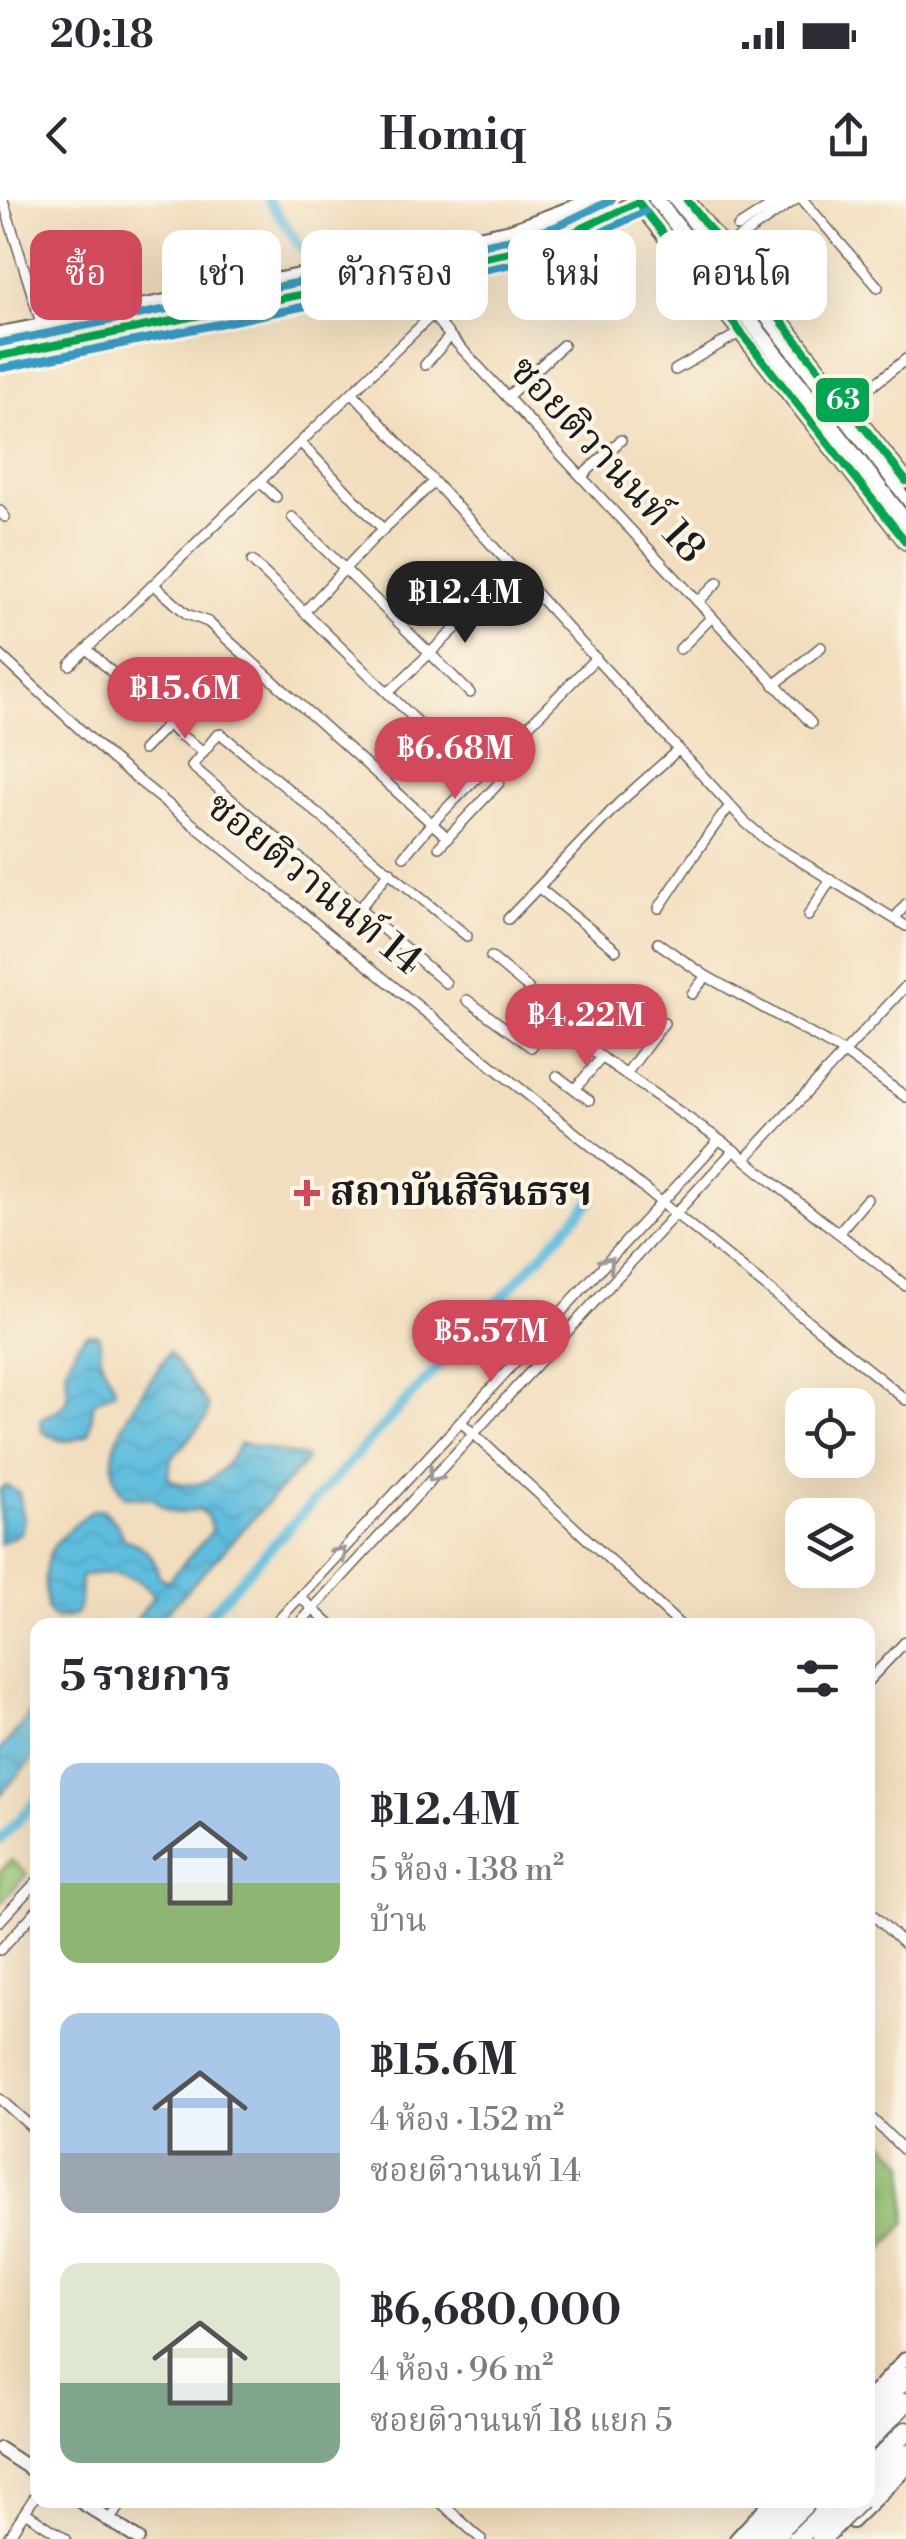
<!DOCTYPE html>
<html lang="th">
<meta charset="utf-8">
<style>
body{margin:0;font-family:"Libre Bodoni","Noto Serif Thai",serif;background:#f2f2f3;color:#2b2b33;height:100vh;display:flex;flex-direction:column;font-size:38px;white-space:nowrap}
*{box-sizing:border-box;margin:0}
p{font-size:32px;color:#7c7c81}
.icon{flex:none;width:55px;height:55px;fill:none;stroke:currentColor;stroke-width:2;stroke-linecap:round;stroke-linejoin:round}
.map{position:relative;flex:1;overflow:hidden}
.panel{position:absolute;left:30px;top:1418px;width:845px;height:890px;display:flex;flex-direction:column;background:#fff;border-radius:20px;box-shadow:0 10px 40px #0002}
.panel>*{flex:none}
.top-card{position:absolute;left:30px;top:30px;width:848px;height:90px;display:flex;gap:20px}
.controls{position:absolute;left:785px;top:1188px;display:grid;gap:20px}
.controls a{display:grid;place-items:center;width:90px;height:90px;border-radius:20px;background:#fff;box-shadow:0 10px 40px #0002;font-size:50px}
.price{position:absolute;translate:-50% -85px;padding:0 22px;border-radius:35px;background:#d1495b;color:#fff;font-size:32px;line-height:65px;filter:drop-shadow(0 2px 5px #0008)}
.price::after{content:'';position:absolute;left:50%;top:60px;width:30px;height:22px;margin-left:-15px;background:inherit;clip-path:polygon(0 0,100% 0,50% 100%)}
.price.selected{background:#222;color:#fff}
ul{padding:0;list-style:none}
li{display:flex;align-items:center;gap:30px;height:250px;padding:0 30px}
li span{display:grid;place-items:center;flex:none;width:280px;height:200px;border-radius:20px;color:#555}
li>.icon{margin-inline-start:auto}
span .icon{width:120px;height:120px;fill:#fffc;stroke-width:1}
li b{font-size:42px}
h2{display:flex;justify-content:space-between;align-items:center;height:120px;padding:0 30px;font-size:42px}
.chip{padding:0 35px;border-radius:20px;background:#fff;box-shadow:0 10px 40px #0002;font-size:35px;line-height:90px}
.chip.selected{background:#d1495b;color:#fff}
.status{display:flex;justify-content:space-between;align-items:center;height:70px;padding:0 50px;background:#fff;direction:ltr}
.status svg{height:28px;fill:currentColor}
header{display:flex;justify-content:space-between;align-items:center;height:130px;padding:0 30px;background:#fff;font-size:45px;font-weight:800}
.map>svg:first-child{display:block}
.park{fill:url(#park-tufts);stroke:#5a7048;stroke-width:2.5}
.water{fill:url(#water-waves);stroke:#3e6c7d;stroke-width:2.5}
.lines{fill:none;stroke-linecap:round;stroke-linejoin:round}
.canal{stroke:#5fbdde;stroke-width:10}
.street-casing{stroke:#676055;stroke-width:12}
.secondary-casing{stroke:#676055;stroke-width:16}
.primary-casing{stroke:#676055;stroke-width:18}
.highway-casing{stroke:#676055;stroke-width:21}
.street{stroke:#fff;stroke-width:9}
.secondary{stroke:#fff;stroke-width:12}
.primary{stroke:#fff;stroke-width:14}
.highway{stroke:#fff;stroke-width:18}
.primary-bridge-casing{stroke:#676055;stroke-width:18;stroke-linecap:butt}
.highway-bridge-casing{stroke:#676055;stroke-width:21;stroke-linecap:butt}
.primary-bridge{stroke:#fff;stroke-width:14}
.highway-bridge{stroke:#fff;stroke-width:18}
.bus-1-casing{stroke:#fcf5e5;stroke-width:15}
.bus-2-casing{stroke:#fcf5e5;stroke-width:15}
.bus-3-casing{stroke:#fcf5e5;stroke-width:15}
.bus-1{stroke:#00a651;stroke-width:8}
.bus-2{stroke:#369bc7;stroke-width:8}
.bus-3{stroke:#3a9ec7;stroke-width:8}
.oneway{stroke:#999}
.poi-dot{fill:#d1495b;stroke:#fcf5e5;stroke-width:4}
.labels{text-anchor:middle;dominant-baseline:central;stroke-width:8;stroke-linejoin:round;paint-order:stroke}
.street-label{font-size:40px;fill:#1c1c1c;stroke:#fcf5e5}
.poi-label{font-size:40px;font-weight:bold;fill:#1c1c1c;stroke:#fcf5e5;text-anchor:start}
.line-badge{stroke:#fcf5e5;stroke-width:4}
.badge-label{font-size:28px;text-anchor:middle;font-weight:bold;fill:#fff}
</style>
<div class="status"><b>20:18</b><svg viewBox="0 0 49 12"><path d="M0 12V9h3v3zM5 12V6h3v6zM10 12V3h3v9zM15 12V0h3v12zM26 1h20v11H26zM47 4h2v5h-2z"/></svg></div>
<header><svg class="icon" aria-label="back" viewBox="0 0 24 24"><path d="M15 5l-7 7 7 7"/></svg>Homiq<svg class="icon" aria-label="share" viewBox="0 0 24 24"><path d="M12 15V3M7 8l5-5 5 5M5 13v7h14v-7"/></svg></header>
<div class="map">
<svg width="906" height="2339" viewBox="0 0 906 2339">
<defs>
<pattern id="park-tufts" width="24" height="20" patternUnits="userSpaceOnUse" patternTransform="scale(2.5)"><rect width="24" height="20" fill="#97c574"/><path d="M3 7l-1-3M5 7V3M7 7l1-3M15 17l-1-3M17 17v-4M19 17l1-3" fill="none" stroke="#82a964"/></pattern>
<pattern id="water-waves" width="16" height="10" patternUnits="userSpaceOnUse" patternTransform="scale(2.5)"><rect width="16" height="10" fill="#5fbdde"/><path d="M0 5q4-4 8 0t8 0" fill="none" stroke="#52a2be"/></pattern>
</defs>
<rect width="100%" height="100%" fill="#fcf5e5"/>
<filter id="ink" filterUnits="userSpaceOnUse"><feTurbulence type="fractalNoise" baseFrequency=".01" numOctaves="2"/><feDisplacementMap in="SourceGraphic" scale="20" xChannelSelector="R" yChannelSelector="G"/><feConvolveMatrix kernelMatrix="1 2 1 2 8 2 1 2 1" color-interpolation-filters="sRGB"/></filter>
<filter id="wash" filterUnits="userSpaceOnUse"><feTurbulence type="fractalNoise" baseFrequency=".0048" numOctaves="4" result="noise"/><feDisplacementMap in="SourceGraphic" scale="40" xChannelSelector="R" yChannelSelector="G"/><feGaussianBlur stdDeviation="2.25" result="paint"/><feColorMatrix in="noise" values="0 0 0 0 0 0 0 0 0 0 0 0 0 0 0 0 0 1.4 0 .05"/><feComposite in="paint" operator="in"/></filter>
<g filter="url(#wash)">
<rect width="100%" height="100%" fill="#f2debe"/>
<g class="park">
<path d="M11,1660L27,1674L0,1704V1672Z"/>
<path d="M868,1927L906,1963V2023L868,2065Z"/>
</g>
<g class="water">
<path d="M88,1134L98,1135C103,1145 98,1150 101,1160C104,1172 114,1178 115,1191L94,1202L89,1234C70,1243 61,1244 42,1231L41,1219L63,1207L68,1198L66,1168L78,1143Z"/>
<path d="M169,1152L208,1205L207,1217L171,1260L168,1278C200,1297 225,1272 240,1243L305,1257L306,1261L155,1425H132L154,1396C137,1372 108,1371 82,1376C76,1396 91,1421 54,1418L47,1410C40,1352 49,1345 93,1310H104L117,1324L123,1339C146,1346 154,1354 159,1377L168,1381L212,1331L208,1317L199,1309C178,1315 169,1316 154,1299L124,1296C89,1251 145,1192 169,1152Z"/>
<path d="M7,1286L19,1293L24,1319L21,1333L0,1344V1289Z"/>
<path d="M37,1462V1554L0,1595V1550C31,1516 37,1508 37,1462Z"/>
</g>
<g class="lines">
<g class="canal">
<path d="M268,0L310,60"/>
<path d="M199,1425L593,999"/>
<path d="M0,1640L38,1599"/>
</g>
</g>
</g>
<g filter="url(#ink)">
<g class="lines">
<defs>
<g id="street">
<path d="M3,0L42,126"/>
<path d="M803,0L878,87"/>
<path d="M738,27L780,0"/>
<path d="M724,48L795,0"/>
<path d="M399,75L450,136L811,523"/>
<path d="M425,165L450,136"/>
<path d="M675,170L741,132"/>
<path d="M353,193L745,622L766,640L906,726"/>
<path d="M507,197L563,145"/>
<path d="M847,206L906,159"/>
<path d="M301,243L383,329"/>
<path d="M583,275L621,240"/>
<path d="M260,282L276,297"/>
<path d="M0,311L5,317"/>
<path d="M292,317L470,493"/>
<path d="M252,361L430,534"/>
<path d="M153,384L187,414L208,422L448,638"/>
<path d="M698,402L718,382"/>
<path d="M304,412L373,339L434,282"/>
<path d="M87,449L177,533L203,551"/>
<path d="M680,449L712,417"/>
<path d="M0,455L112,559L906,1200"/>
<path d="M70,465L432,115"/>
<path d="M774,485L821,447"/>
<path d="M388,493L515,372"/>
<path d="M143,550L168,524"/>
<path d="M439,647L499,583"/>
<path d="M404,656L432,623L596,458"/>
<path d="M539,688L616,750"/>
<path d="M659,708C683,673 704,638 730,606"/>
<path d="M359,709L390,671"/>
<path d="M808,716L831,679"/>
<path d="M895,718L906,704"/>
<path d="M508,719L620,602L679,549"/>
<path d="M658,743L706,776L843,852L906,897"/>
<path d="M491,757L528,788L531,808L734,950C789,997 849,1040 906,1086"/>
<path d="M446,783L192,566L217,535L221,534L467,736"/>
<path d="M567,792L590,809L572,838"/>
<path d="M692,794L706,776"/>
<path d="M467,800L531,847L552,823"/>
<path d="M593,851L633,798"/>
<path d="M626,874L664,823"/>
<path d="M557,876L589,900"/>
<path d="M575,889L602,857"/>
<path d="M745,959L906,786"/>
<path d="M839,1032L867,999"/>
<path d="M461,1222L680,1425"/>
<path d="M300,1397L330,1425"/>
<path d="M274,1425L719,940"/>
<path d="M298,1425L734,950"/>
<path d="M868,1481L906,1441"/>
<path d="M868,1710L906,1746"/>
<path d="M0,1721L38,1680"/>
<path d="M0,1750L38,1709"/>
<path d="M0,1899L38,1933"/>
<path d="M868,1915L906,1952"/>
<path d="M438,2300L481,2339"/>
<path d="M25,2312L66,2339"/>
<path d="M108,2320L126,2300"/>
<path d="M7,2339L38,2292"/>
</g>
<g id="secondary">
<path d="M868,2199L906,2158"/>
<path d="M0,2249L38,2274"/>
<path d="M78,2300L138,2339"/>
<path d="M839,2309L852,2322L906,2269"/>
<path d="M736,2339L772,2300"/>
</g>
<g id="primary">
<path d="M636,0L906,342"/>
<path d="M672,0L906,302"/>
<path d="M687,0L906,281"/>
<path d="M0,134L300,76L511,31L594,0"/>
<path d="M0,156L524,49L559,39L640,0"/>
</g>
<g id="highway">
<path d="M868,2217L906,2177"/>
<path d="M868,2241L906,2202"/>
<path d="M868,2270L906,2231"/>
<path d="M868,2292L906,2254"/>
<path d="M752,2339L786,2300"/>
<path d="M772,2339L810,2300"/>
</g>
</defs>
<use href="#street" class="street-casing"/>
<use href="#secondary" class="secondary-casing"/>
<use href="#primary" class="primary-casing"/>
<use href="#highway" class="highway-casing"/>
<use href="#street" class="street"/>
<use href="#secondary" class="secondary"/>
<use href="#primary" class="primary"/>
<use href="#highway" class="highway"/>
<defs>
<path id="primary-bridge" d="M657,0L906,322"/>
<g id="highway-bridge">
<path d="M797,2339L837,2300"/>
<path d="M821,2339L860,2300"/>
</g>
</defs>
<use href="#primary-bridge" class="primary-bridge-casing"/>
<use href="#highway-bridge" class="highway-bridge-casing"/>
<use href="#primary-bridge" class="primary-bridge"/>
<use href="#highway-bridge" class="highway-bridge"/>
<defs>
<g id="bus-1">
<path d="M687,0L906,281"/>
<path d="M0,156L524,49L559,39L638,2L906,342"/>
</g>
<path id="bus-2" d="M3,168L527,61L563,51L645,11"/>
<path id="bus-3" d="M0,143L521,37L555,27L611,0"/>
</defs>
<use href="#bus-1" class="bus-1-casing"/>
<use href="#bus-2" class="bus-2-casing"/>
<use href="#bus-3" class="bus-3-casing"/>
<use href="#bus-1" class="bus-1"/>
<use href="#bus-2" class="bus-2"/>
<use href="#bus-3" class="bus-3"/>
</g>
<defs><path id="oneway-chevron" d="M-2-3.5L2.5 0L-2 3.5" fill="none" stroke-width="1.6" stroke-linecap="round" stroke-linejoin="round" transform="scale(2.5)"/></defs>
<g class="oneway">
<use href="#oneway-chevron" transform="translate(608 1063) rotate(-47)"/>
<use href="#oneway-chevron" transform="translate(434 1276) rotate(132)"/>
<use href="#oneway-chevron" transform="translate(340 1353) rotate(-47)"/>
</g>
</g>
<path class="poi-dot" d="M302 978h10v10h10v10h-10v10h-10v-10h-10v-10h10z"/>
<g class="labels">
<g class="street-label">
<text transform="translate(607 260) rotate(47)">ซอยติวานนท์ 18</text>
<text transform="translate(314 684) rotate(39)">ซอยติวานนท์ 14</text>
</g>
<g class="poi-label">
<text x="330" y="993">สถาบันสิรินธรฯ</text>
</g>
</g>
<rect class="line-badge" x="814" y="176" width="57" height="48" rx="10" fill="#00a651"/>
<g class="badge-label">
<text x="843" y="209">63</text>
</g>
</svg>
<div class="controls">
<a><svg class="icon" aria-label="locate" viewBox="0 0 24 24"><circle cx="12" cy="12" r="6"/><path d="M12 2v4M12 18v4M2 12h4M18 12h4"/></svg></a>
<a><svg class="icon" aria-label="layers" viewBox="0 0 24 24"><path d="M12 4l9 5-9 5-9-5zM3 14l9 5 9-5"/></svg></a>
</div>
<b class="price selected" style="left:465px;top:446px">฿12.4M</b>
<b class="price" style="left:185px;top:542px">฿15.6M</b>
<b class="price" style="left:455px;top:602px">฿6.68M</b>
<b class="price" style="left:586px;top:869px">฿4.22M</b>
<b class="price" style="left:491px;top:1185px">฿5.57M</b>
<div class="top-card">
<a class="chip selected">ซื้อ</a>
<a class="chip">เช่า</a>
<a class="chip">ตัวกรอง</a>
<a class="chip">ใหม่</a>
<a class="chip">คอนโด</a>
</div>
<section class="panel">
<h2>5 รายการ<svg class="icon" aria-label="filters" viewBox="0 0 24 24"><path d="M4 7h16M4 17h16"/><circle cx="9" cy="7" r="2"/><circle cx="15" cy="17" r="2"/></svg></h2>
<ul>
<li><span style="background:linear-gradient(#a9c7e8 60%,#8fb573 0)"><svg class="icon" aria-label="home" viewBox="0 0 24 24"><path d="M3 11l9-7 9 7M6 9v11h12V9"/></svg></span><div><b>฿12.4M</b><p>5 ห้อง · 138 m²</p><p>บ้าน</p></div></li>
<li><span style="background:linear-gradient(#a9c7e8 70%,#9aa5b1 0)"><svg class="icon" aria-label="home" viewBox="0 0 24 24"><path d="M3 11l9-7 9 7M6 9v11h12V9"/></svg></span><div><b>฿15.6M</b><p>4 ห้อง · 152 m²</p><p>ซอยติวานนท์ 14</p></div></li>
<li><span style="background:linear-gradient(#dfe7d0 60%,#7fa58c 0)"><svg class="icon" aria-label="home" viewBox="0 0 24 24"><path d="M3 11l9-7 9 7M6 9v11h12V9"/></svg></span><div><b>฿6,680,000</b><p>4 ห้อง · 96 m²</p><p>ซอยติวานนท์ 18 แยก 5</p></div></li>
</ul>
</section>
</div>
